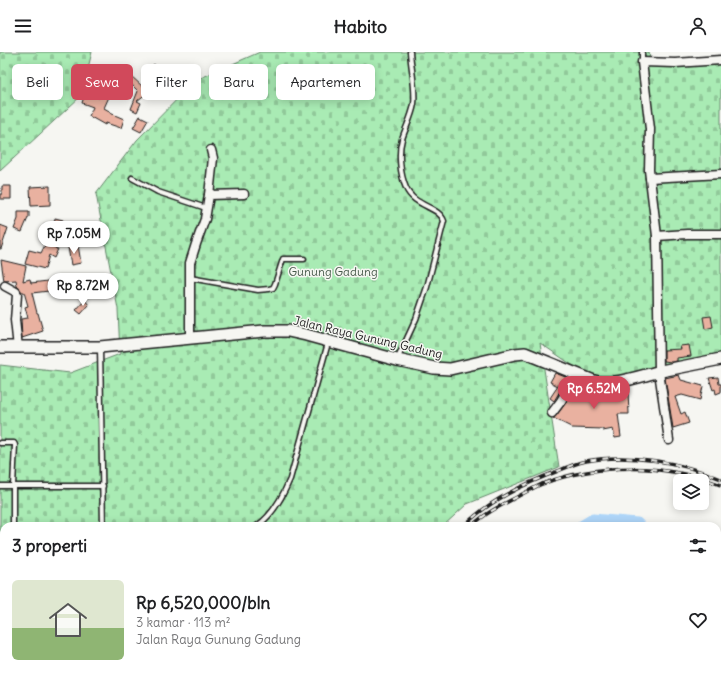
<!DOCTYPE html>
<html lang="id">
<meta charset="utf-8">
<style>
body{margin:0;font-family:Delius,sans-serif;background:#f2f2f2;color:#202124;height:100vh;display:flex;flex-direction:column;font-size:15px;white-space:nowrap}
*{box-sizing:border-box;margin:0}
p{font-size:13px;color:#757577}
.icon{flex:none;width:22px;height:22px;fill:none;stroke:currentColor;stroke-width:2;stroke-linecap:round;stroke-linejoin:round}
.map{position:relative;flex:1;overflow:hidden}
.drawer{position:absolute;left:0px;top:470px;width:721px;height:156px;display:flex;flex-direction:column;background:#fff;border-radius:12px 12px 0 0;box-shadow:0 2px 10px #0003}
.drawer>*{flex:none}
.top-card{position:absolute;left:12px;top:12px;width:400px;height:36px;display:flex;gap:8px}
.controls{position:absolute;left:673px;top:422px;display:grid;gap:8px}
.controls a{display:grid;place-items:center;width:36px;height:36px;border-radius:6px;background:#fff;box-shadow:0 2px 10px #0003;font-size:20px}
.price{position:absolute;translate:-50% -34px;padding:0 9px;border-radius:14px;background:#fff;color:#222;font-size:13px;line-height:26px;filter:drop-shadow(0 1px 2px #0008)}
.price::after{content:'';position:absolute;left:50%;top:24px;width:12px;height:9px;margin-left:-6px;background:inherit;clip-path:polygon(0 0,100% 0,50% 100%)}
.price.active{background:#d1495b;color:#fff}
ul{padding:0;list-style:none}
li{display:flex;align-items:center;gap:12px;height:100px;padding:0 12px}
li+li{border-top:1px solid #e0e0e0}
li span{display:grid;place-items:center;flex:none;width:112px;height:80px;border-radius:6px;color:#555}
li>.icon{margin-inline-start:auto}
span .icon{width:48px;height:48px;fill:#fffc;stroke-width:1}
li b{font-size:17px}
h2{display:flex;justify-content:space-between;align-items:center;height:48px;padding:0 12px;font-size:17px}
.pill{padding:0 14px;border-radius:6px;background:#fff;box-shadow:0 2px 10px #0003;font-size:14px;line-height:36px}
.pill.active{background:#d1495b;color:#fff}
header{display:flex;justify-content:space-between;align-items:center;height:52px;padding:0 12px;background:#fff;font-size:18px;font-weight:700}
.map>svg:first-child{display:block}
.cemetery{fill:url(#cemetery-stones);stroke:#628468}
.lines{fill:none;stroke-linecap:round;stroke-linejoin:round}
.river{stroke:#afd6f9;stroke-width:13}
.building{fill:#e9b1a0;stroke:#1c1c1c}
.service-casing{stroke:#1c1c1c;stroke-width:7}
.minor-casing{stroke:#1c1c1c;stroke-width:11}
.tertiary-casing{stroke:#1c1c1c;stroke-width:14}
.service{stroke:#f6f6f2;stroke-width:4}
.minor{stroke:#f6f6f2;stroke-width:8}
.tertiary{stroke:#f6f6f2;stroke-width:11}
.rail-casing{stroke:#1c1c1c;stroke-width:3.5}
.rail{stroke:#f6f6f2;stroke-width:2;stroke-dasharray:6;stroke-linecap:butt}
.labels{text-anchor:middle;dominant-baseline:central;stroke-width:3;stroke-linejoin:round;paint-order:stroke}
.park-label{font-size:12px;fill:#465a4a;stroke:#f6f6f2}
.street-label{font-size:12px;fill:#1c1c1c;stroke:#f6f6f2}
</style>
<header><svg class="icon" aria-label="menu" viewBox="0 0 24 24"><path d="M4 6h16M4 12h16M4 18h16"/></svg>Habito<svg class="icon" aria-label="person" viewBox="0 0 24 24"><circle cx="12" cy="8" r="4"/><path d="M4 21q1-7 8-7t8 7"/></svg></header>
<div class="map">
<svg width="721" height="626" viewBox="0 0 721 626">
<defs>
<pattern id="cemetery-stones" width="16" height="16" patternUnits="userSpaceOnUse"><rect width="16" height="16" fill="#a9ebb4"/><path d="M2 7V4a2 2 0 0 1 4 0v3zM10 15v-3a2 2 0 0 1 4 0v3z" fill="#91c99a"/></pattern>
</defs>
<rect width="100%" height="100%" fill="#f6f6f2"/>
<filter id="ink" filterUnits="userSpaceOnUse"><feTurbulence type="fractalNoise" baseFrequency=".025" numOctaves="2"/><feDisplacementMap in="SourceGraphic" scale="8" xChannelSelector="R" yChannelSelector="G"/><feConvolveMatrix kernelMatrix="1 2 1 2 8 2 1 2 1" color-interpolation-filters="sRGB"/></filter>
<g filter="url(#ink)">
<g class="cemetery">
<path d="M0,0H92L81,44L0,119Z"/>
<path d="M260,0H649L650,8L662,13L721,5V308L594,328L540,291L559,415L467,452L443,474H4V567L0,564V313L70,321L120,302L118,257L96,142L137,88L196,28Z"/>
<path d="M51,622H263L262,626H54Z"/>
</g>
<g class="lines">
<g class="river">
<path d="M583,474L593,468L637,472L639,474"/>
<path d="M717,538L721,539"/>
<path d="M420,626L423,622"/>
</g>
</g>
<g class="building">
<path d="M154,12L158,17L155,20L165,33L161,36L158,32L137,49L141,51L137,60L131,57L138,39L125,26L129,22L143,35L153,27L147,19Z"/>
<path d="M105,32L113,36L104,56L111,60L110,61L124,67L121,76L106,71L105,73L89,64L93,55L82,51L85,41L99,46Z"/>
<path d="M140,64L148,68L141,80L133,76Z"/>
<path d="M2,134H11V147H0V142H2Z"/>
<path d="M50,134V153L31,154L30,135Z"/>
<path d="M18,160H29V166H28L22,180L14,177L18,167Z"/>
<path d="M55,166L63,168L60,180L65,182L64,185L49,181L46,186L40,184L44,173L53,177Z"/>
<path d="M0,173L8,176L1,197H0Z"/>
<path d="M46,191L56,196V197H58L54,206L49,203L45,217L25,212L29,198L41,201Z"/>
<path d="M78,193L81,211L71,213L68,195Z"/>
<path d="M1,208L26,214L23,229L30,227L31,231L48,229L49,239L32,241L37,261H38L43,279L22,286L21,267L28,266L25,255L28,254L24,240H22L17,234L16,228L4,229Z"/>
<path d="M85,248L89,253L81,262L76,258Z"/>
<path d="M711,264L713,275L705,277L703,265Z"/>
<path d="M689,293L691,304L677,306V309L671,310L664,309V298L681,297L680,294Z"/>
<path d="M555,321L568,326L554,349L550,346L558,334L550,330Z"/>
<path d="M679,323L681,328L703,334L700,348L682,343L675,345L681,362L685,360L689,371L673,376L665,326Z"/>
<path d="M718,325L719,332H721V340L716,342L715,337L713,338L709,326Z"/>
<path d="M577,331L594,342V338L601,339V340L613,342L619,341V340L628,339L629,362H618L621,385L615,386L613,377L603,379V377L572,376L571,375L553,366L556,364L565,352Z"/>
</g>
<g class="lines">
<defs>
<g id="service">
<path d="M642,10V0"/>
<path d="M132,126L158,140L206,156"/>
<path d="M190,226L258,238L269,237L273,236L275,232L283,207H304"/>
<path d="M100,295L103,474"/>
<path d="M397,308L416,267L427,235L444,169C439,154 414,155 406,136C400,122 398,101 402,87C406,75 412,64 414,52C416,38 411,15 410,0"/>
<path d="M0,391H14L15,393L13,434V474"/>
<path d="M0,434H103"/>
<path d="M257,474C273,463 283,444 290,427L328,291"/>
<path d="M167,622V626"/>
<path d="M227,626L228,622"/>
<path d="M284,626L287,622"/>
</g>
<g id="minor">
<path d="M650,126L721,122"/>
<path d="M209,143L213,106L211,98"/>
<path d="M657,184L687,182H721"/>
<path d="M5,234L16,240L17,243L15,268L18,296"/>
<path d="M190,287V211L196,192L205,167L209,143L244,142"/>
<path d="M552,361L561,349L576,322"/>
<path d="M669,388L659,320L657,184L649,118L650,77L642,10L675,11L721,8"/>
</g>
<path id="tertiary" d="M0,295H100L264,279H288L306,283L397,308L434,316L450,317L515,302L525,301L594,329C616,334 639,324 661,319C681,315 701,311 721,307"/>
</defs>
<use href="#service" class="service-casing"/>
<use href="#minor" class="minor-casing"/>
<use href="#tertiary" class="tertiary-casing"/>
<use href="#service" class="service"/>
<use href="#minor" class="minor"/>
<use href="#tertiary" class="tertiary"/>
<defs>
<g id="rail">
<path d="M464,474C490,448 524,432 558,419C567,415 577,411 586,409C629,401 682,410 721,427"/>
<path d="M472,474C484,462 500,454 515,446C524,441 533,436 542,432C599,411 665,411 721,433"/>
<path d="M314,626L318,622"/>
</g>
</defs>
<use href="#rail" class="rail-casing"/>
<use href="#rail" class="rail"/>
</g>
</g>
<g class="labels">
<g class="park-label">
<text x="333" y="219">Gunung Gadung</text>
</g>
<g class="street-label">
<text transform="translate(368 285) rotate(13)">Jalan Raya Gunung Gadung</text>
</g>
</g>
</svg>
<div class="controls">
<a><svg class="icon" aria-label="layers" viewBox="0 0 24 24"><path d="M12 4l9 5-9 5-9-5zM3 14l9 5 9-5"/></svg></a>
</div>
<b class="price" style="left:74px;top:203px">Rp 7.05M</b>
<b class="price" style="left:83px;top:255px">Rp 8.72M</b>
<b class="price active" style="left:594px;top:358px">Rp 6.52M</b>
<div class="top-card">
<a class="pill">Beli</a>
<a class="pill active">Sewa</a>
<a class="pill">Filter</a>
<a class="pill">Baru</a>
<a class="pill">Apartemen</a>
</div>
<section class="drawer">
<h2>3 properti<svg class="icon" aria-label="filters" viewBox="0 0 24 24"><path d="M4 7h16M4 17h16"/><circle cx="9" cy="7" r="2"/><circle cx="15" cy="17" r="2"/></svg></h2>
<ul>
<li><span style="background:linear-gradient(#dfe7d0 60%,#8fb573 0)"><svg class="icon" aria-label="home" viewBox="0 0 24 24"><path d="M3 11l9-7 9 7M6 9v11h12V9"/></svg></span><div><b>Rp 6,520,000/bln</b><p>3 kamar · 113 m²</p><p>Jalan Raya Gunung Gadung</p></div><svg class="icon" aria-label="heart" viewBox="0 0 24 24"><path d="M12 20l-8-8c-3-5 5-10 8-4 3-6 11-1 8 4z"/></svg></li>
</ul>
</section>
</div>
